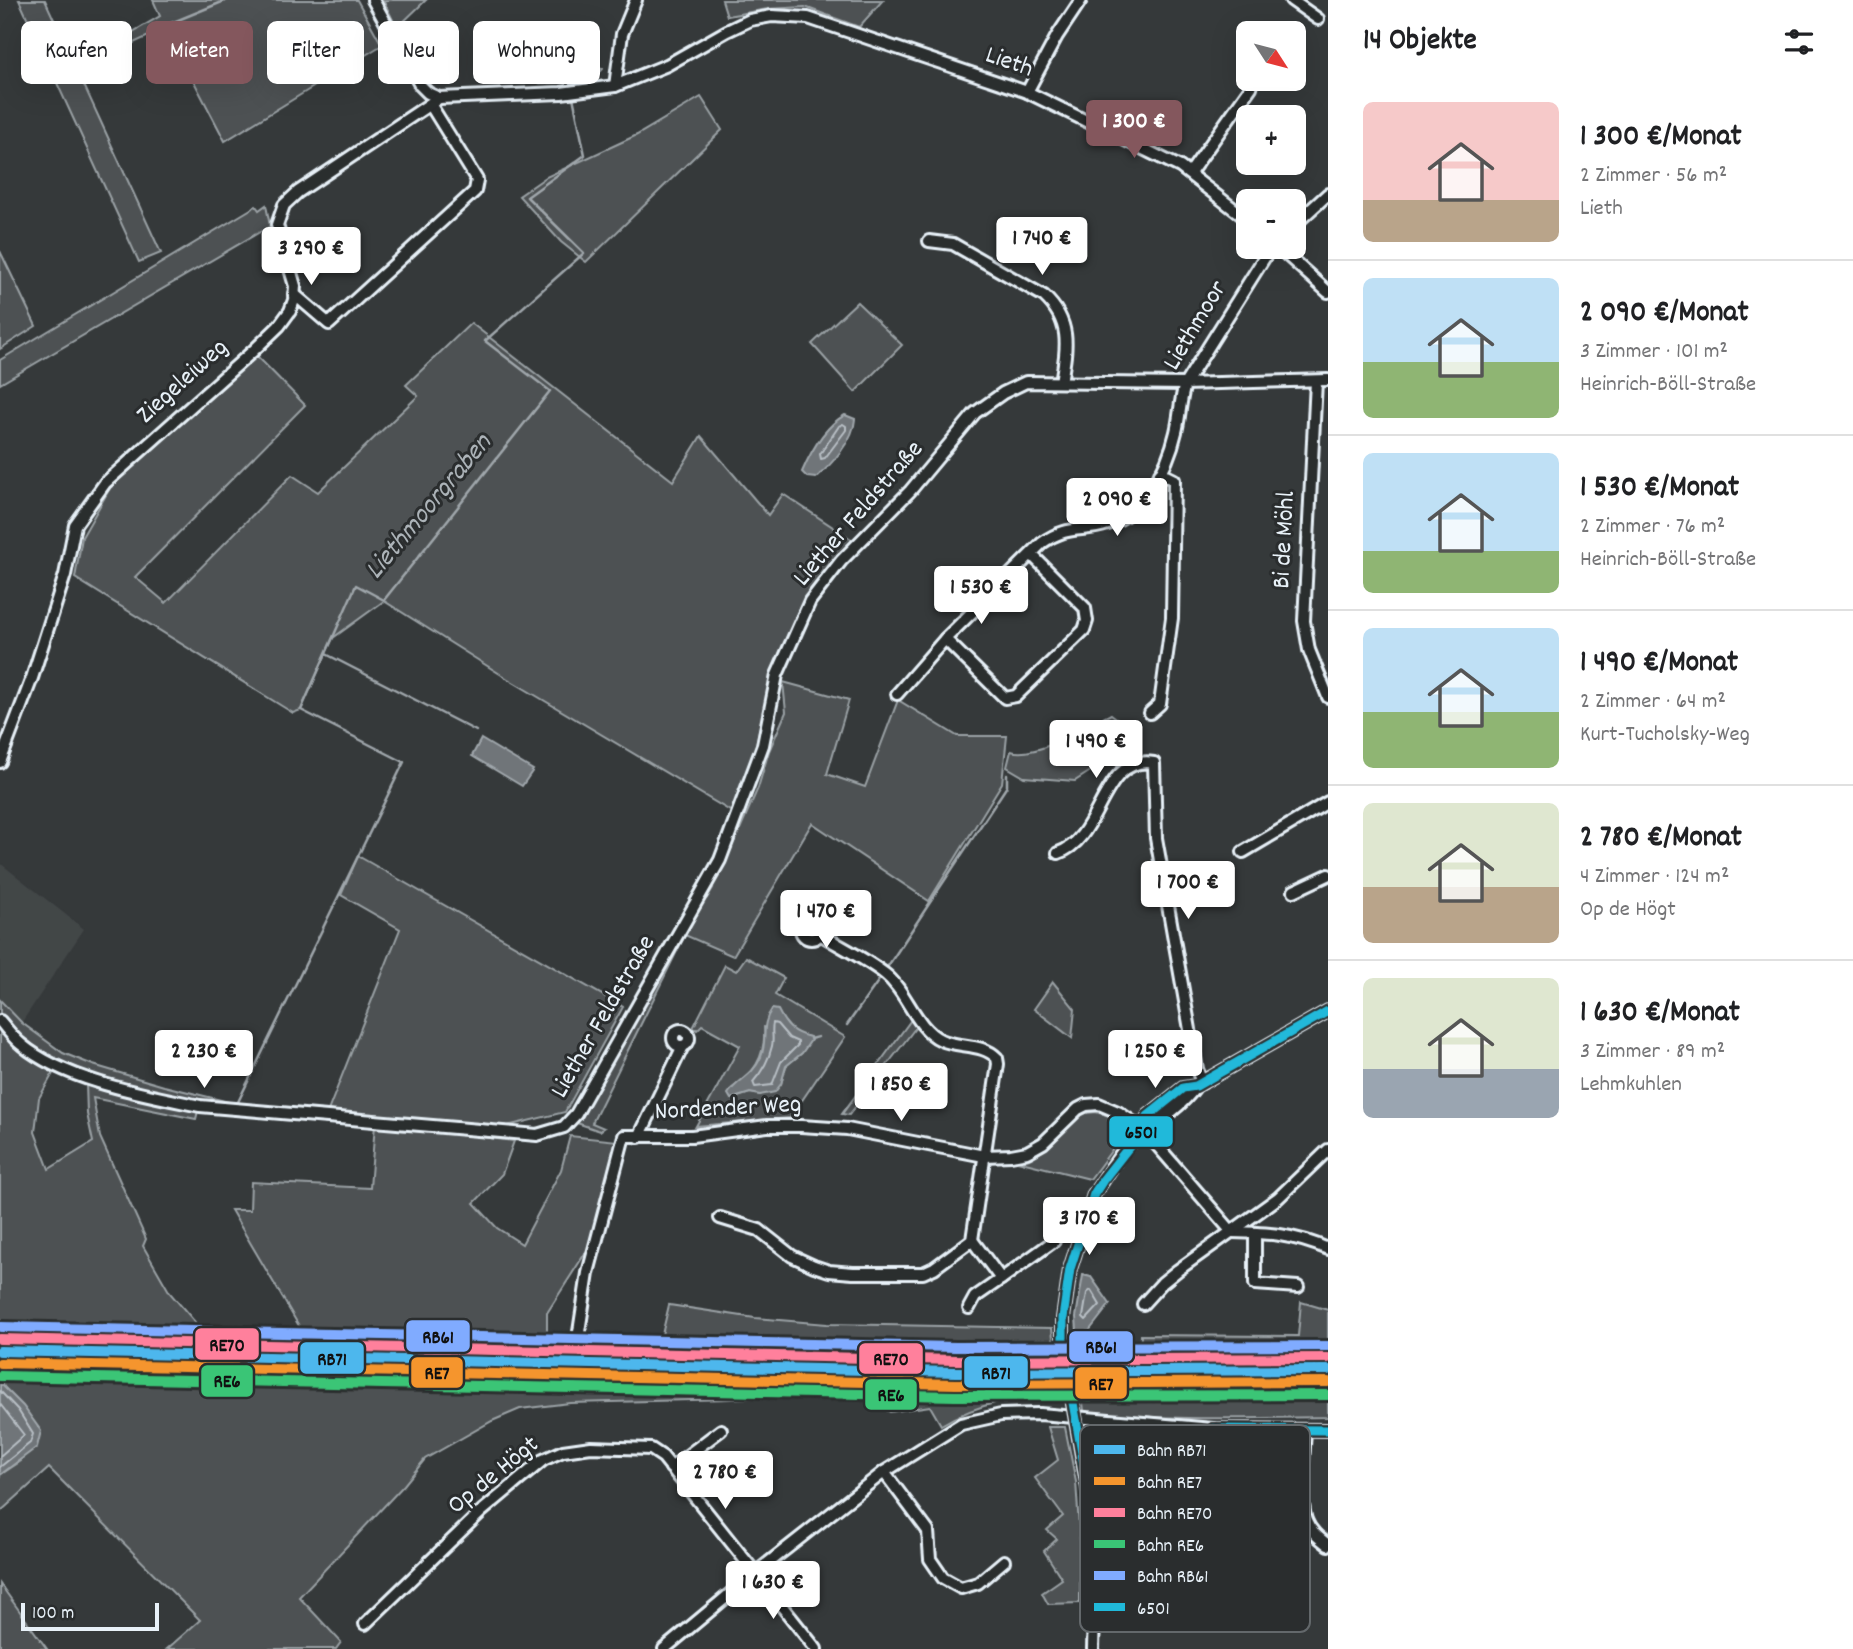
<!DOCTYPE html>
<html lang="de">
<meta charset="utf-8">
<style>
body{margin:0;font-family:Dekko,sans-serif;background:#f2f2f2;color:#202124;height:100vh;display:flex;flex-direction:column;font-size:26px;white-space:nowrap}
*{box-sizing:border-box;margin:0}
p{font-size:23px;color:#757577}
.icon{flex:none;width:38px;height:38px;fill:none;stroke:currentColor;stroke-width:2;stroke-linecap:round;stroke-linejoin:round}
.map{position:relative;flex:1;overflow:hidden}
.panel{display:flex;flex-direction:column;background:#fff;width:525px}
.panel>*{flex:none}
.guide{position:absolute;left:21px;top:21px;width:665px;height:63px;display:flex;gap:14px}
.needle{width:46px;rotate:126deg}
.fabs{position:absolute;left:1236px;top:21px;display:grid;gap:14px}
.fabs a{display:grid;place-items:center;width:70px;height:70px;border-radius:10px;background:#fff;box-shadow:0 7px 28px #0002;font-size:35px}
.scale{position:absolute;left:21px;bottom:18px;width:138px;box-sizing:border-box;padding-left:7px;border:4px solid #e8f1f8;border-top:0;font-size:19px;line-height:24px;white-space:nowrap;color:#e8f1f8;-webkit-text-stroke:5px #2a2d2e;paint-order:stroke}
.price{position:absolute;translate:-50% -60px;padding:0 16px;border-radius:7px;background:#fff;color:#222;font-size:23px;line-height:46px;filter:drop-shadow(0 2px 4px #0008)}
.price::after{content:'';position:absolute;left:50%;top:42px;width:21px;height:16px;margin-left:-10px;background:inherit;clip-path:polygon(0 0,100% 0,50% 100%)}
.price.on{background:#84575d;color:#fff}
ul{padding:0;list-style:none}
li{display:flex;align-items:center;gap:21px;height:175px;padding:0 35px}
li+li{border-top:2px solid #e0e0e0}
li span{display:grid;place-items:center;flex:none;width:196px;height:140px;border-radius:10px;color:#555}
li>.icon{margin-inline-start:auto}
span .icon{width:84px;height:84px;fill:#fffc;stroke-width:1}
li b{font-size:30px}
h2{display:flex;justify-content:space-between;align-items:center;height:84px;padding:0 35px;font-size:30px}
.pill{padding:0 24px;border-radius:10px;background:#fff;box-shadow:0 7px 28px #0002;font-size:24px;line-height:63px}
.pill.on{background:#84575d;color:#fff}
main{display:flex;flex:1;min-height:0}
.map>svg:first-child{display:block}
.built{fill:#424647}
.green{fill:#4d5152;stroke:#9aa1a5;stroke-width:2;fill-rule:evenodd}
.water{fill:#707579;stroke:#a0a7ac;stroke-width:2}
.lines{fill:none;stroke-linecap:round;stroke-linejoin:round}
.shore{stroke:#b8bfc5;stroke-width:2}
.stream{stroke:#a0a7ac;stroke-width:2.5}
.minor-casing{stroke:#e8f1f8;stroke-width:16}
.minor{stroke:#2a2d2e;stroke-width:10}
.minor-bridge-casing{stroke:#e8f1f8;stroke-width:16;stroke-linecap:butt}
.minor-bridge{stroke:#2a2d2e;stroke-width:10}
.bus-1-casing{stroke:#2a2d2e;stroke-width:14}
.bus-1{stroke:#20b9da;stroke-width:9}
.rail-1-casing{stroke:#2a2d2e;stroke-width:16}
.rail-2-casing{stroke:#2a2d2e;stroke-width:16}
.rail-3-casing{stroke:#2a2d2e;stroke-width:16}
.rail-4-casing{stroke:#2a2d2e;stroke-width:16}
.rail-5-casing{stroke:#2a2d2e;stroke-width:16}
.rail-1{stroke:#4db7ed;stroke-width:10}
.rail-2{stroke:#f5952d;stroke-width:10}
.rail-3{stroke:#ff809c;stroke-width:10}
.rail-4{stroke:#3ac576;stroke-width:10}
.rail-5{stroke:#80abff;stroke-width:10}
.labels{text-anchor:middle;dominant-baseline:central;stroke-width:6;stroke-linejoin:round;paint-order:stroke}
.street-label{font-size:26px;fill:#e8f1f8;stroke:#2a2d2e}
.water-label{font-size:28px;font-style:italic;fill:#acb3b8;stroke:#2a2d2e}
.key{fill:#2a2d2e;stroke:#63686b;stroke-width:2}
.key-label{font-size:19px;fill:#e8f1f8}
.line-badge{stroke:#2a2d2e;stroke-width:2.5}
.pale-badge-label{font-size:19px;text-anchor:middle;font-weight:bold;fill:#111}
</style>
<main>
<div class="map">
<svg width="1328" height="1649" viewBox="0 0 1328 1649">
<rect width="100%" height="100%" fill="#35393a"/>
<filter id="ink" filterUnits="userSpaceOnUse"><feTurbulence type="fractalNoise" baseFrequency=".0143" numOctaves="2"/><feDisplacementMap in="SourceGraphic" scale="14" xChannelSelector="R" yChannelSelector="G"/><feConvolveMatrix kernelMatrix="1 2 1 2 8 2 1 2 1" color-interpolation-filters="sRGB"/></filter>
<g filter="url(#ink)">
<path class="built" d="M0,863L84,929L22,1022L0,1000Z"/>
<g class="green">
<path d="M19,0H45L161,253L139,262Z"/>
<path d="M153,0H357L382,45L225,141L166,28L125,47L121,39L160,16Z"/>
<path d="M383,0H426L397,28Z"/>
<path d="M722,0H883L859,27L805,7L768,9L727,16Z"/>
<path d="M536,37L603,69C591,85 559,81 540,83Z"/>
<path d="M701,97L722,130L586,262L561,242L519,196L546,177L637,135Z"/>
<path d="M266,205L270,226L0,384V360L256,206L259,210Z"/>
<path d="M0,251L36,326L0,349Z"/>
<path d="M857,302L902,345L855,392L812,344Z"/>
<path d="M471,323L673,481L701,436L768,515L783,494L854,541L809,593L788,634L772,671L754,754L732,812L508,679L384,601L333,638L301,710L293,713L75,578L82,537L110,488L256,355L305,405L135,577L166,603L292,475L318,492L418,396L406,385Z"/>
<path d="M783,682L849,700L827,774L865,787L898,700L957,736H1007L1002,783L929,901L812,823L733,956L685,935L592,1123L604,1128L600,1131L577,1123L579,1114L628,1035L682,932L704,896L707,898L713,888L709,885L724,863L737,836L758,788L769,751L786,712Z"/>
<path d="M1111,714L1127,726L1089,772L1075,781L1024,777L1007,767L1011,751C1037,759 1087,726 1111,714Z"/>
<path d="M358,856L623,1007L565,1112L507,1126L328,1111L400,929L341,895Z"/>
<path d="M746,957L784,978L775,995L845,1037L790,1118L696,1126L740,1046L702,1025L697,1030L693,1028L725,965L736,971ZM785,1022L794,1033L809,1037L802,1053L786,1066L781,1084L760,1095L750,1093L731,1099L732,1088C756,1074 766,1054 764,1027Z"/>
<path d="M1053,982L1075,1009L1072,1038L1034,1009Z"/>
<path d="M0,1000L22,1023L63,1053L93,1065L164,1086L237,1104L159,1098L88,1073L60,1061L28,1044L0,1014Z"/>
<path d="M911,1020L916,1027L849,1115L842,1114Z"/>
<path d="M0,1030L21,1053L55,1070L39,1098L35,1132L49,1169L93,1142L87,1114L86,1083L198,1111L196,1119L93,1098L100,1137L146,1239L143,1246L170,1293L206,1335L302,1331L231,1210H250L251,1182L370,1188L375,1124L514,1141L502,1174L474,1203L497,1228L522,1244L561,1170L570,1136L618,1141L591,1244L547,1313V1338L661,1339L669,1305L755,1318L827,1324L1052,1328L1055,1358L694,1347L515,1346L0,1328Z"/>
<path d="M1096,1112L1113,1117L1129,1127L1090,1179L1021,1162C1048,1154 1059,1132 1080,1116L1086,1113Z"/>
<path d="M1301,1302L1328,1310V1358L1140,1357L1141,1335L1298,1336Z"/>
<path d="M0,1359C352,1361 704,1377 1056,1376L1059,1396C1016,1396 978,1403 941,1425L930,1406L890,1412L858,1396L570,1403L520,1409L492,1421L425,1459L404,1485L299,1597L341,1642L336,1649H167L200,1620L49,1468L0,1512V1475L21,1461L3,1384L0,1383Z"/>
<path d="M1328,1377V1417C1246,1418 1165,1421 1084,1412L1081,1382Z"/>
<path d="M1048,1427H1065L1076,1482L1080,1541V1603L1048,1604L1042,1593L1062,1579L1044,1551L1057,1539L1047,1530L1063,1516L1035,1478L1058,1460Z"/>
<path d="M0,1584L47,1649H0Z"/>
</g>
<g class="water">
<path d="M845,415L855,419C854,440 831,465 816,478L807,477L802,472C811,451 825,426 845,415Z"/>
<path d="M481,739L533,770L522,786L472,756Z"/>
<path d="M772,1009L778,1010C786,1026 792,1033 810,1037L811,1040L802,1053L786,1066L781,1084L775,1092L760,1095L750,1093L731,1099L728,1094C738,1079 752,1077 761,1057C768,1039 760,1025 772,1009Z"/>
<path d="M1083,1275L1091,1277L1110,1304L1089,1331H1077L1076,1317Z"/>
<path d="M0,1383L23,1406L41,1431L37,1447L0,1475Z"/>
</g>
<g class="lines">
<g class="shore">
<path d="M843,424L846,426V430L825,458L821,459L820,454L839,426Z"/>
<path d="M773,1023L777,1024L789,1038L798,1042V1045L781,1062L772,1085L755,1087L753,1082C761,1073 769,1059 772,1046C774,1038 771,1031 773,1023Z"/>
<path d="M1091,1290L1100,1305L1086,1320L1083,1317L1087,1293Z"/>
<path d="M0,1391L18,1410L33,1434L30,1443L0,1467"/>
<path d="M0,1404L24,1435L0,1456"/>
</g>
<g class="stream">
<path d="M166,25L227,0"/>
<path d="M326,654L476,731"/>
<path d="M888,966L1007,786V774"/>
<path d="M847,1025L879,980"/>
<path d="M810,1039L818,1037"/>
<path d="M237,1104L404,762L301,710L356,585L384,600L550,391L485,341L584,253L527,197L585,155L573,97"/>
<path d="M950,1358L1062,1360"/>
<path d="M1069,1360L1328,1359"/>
<path d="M951,1375H1066"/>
<path d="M1072,1375L1328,1374"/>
</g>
<defs>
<g id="minor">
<path d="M373,0L420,85L428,93L439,98L561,93L615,86L667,65L727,31L750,20L772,16L808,18L1027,92L1180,167L1248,220"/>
<path d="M1291,0L1318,19"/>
<path d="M615,86L622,34L636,0"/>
<path d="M1027,92L1057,36L1081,0"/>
<path d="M1190,173L1251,87L1253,79"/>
<path d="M1293,226L1328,194"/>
<path d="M929,241L953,244L1044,296C1072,322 1067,347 1061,382"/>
<path d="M1278,247L1328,292"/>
<path d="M294,294L329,324L475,191L477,180L430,104"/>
<path d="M1316,381L1304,621L1309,650L1328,697"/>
<path d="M1031,554L1085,608L1087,621L1084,630L1016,696L1005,698L945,639L1042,543C1069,524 1081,533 1108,524C1145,512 1168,467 1176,432C1180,416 1180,400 1185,384L1266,255L1273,247"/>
<path d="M897,694L945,639"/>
<path d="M1150,713L1160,704L1172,618L1174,480L1160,473"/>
<path d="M0,762L32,678L65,575L75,525L105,483L253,351L279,326L290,311L294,300L295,286L277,225L284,205L298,192L439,98"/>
<path d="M1243,852L1328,802"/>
<path d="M1058,853C1103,839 1100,754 1154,763L1156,838L1197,1069L1202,1083"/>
<path d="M1294,891L1328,875"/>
<circle cx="811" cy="929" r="10"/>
<path d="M0,1021C7,1029 14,1039 22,1045C65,1081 147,1095 200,1106L537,1135L564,1127L576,1114L720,860L763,745L777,675L810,601L841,561L910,491L975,413L1003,393L1026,382L1185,384L1328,380"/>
<circle cx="681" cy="1038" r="8"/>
<path d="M1143,1129C1163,1120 1183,1104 1196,1086L1328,1011"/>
<path d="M639,1137L683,1046"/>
<path d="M720,1218L759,1230L792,1256L814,1266L829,1271L853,1273H923L934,1268L972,1240L998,1064L997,1058C983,1043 959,1048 941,1040C915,1028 907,991 885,974C866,959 841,947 820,934"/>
<path d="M1232,1232C1270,1233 1293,1234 1328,1249"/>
<path d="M1255,1233V1284L1298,1287"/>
<path d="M972,1240L1001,1279L1054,1241L1057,1221"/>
<path d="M1143,1304L1162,1283L1178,1270L1278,1198L1328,1150"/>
<path d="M969,1308L975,1297L1001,1279"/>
<path d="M1063,1318L1070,1269L1094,1194L1121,1154L1143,1129L1148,1116L1183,1088L1196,1086"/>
<path d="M579,1332L588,1273L624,1136H692L767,1126H801L847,1129L984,1156L1011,1155L1027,1152L1043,1143L1078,1109L1086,1105L1099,1104L1118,1112L1143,1129L1232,1232"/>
<path d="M1305,1430C1304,1453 1299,1499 1306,1520C1310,1531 1319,1538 1328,1545"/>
<path d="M1083,1461L1091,1503L1096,1546L1093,1649"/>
<path d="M671,1468L721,1430"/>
<path d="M884,1472L928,1531L930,1559L943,1578L961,1588L978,1583L1004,1561"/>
<path d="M1096,1546C1141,1540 1184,1520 1204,1476C1211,1463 1211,1443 1213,1429"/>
<path d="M365,1624L482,1511L543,1460L563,1451L591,1447L651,1449L663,1457L816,1649"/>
<path d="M664,1649L754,1574L884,1472L961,1424L1001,1415L1040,1414L1213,1429L1328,1430"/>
</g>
</defs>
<use href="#minor" class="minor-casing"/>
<use href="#minor" class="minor"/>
<defs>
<path id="minor-bridge" d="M1063,1318V1347L1083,1461"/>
</defs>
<use href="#minor-bridge" class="minor-bridge-casing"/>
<use href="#minor-bridge" class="minor-bridge"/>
<defs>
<g id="bus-1">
<path d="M1213,1429L1328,1430"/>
<path d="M1096,1546L1091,1503L1063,1347V1318L1070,1269L1094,1194L1103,1180L1143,1129L1148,1116L1183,1088L1196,1086L1328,1011"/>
<path d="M1096,1546C1142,1538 1192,1516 1207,1467C1211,1455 1211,1442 1213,1429"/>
</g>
</defs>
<use href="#bus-1" class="bus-1-casing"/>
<use href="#bus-1" class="bus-1"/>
<defs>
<path id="rail-1" d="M0,1351L956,1372L1328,1370"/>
<path id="rail-2" d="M0,1363L956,1384L1328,1382"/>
<path id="rail-3" d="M0,1339L956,1360L1328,1358"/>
<path id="rail-4" d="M0,1376L955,1396L1328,1395"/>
<path id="rail-5" d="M1,1327L956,1347L1328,1346"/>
</defs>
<use href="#rail-1" class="rail-1-casing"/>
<use href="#rail-2" class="rail-2-casing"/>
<use href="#rail-3" class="rail-3-casing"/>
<use href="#rail-4" class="rail-4-casing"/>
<use href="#rail-5" class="rail-5-casing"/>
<use href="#rail-1" class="rail-1"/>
<use href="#rail-2" class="rail-2"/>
<use href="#rail-3" class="rail-3"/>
<use href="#rail-4" class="rail-4"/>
<use href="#rail-5" class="rail-5"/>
</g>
</g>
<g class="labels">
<g class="street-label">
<text transform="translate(1009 63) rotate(19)">Lieth</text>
<text transform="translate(1196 326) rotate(-59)">Liethmoor</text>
<text transform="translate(183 382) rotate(-42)">Ziegeleiweg</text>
<text transform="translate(859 514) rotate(-49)">Liether Feldstraße</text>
<text transform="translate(1285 540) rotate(-87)">Bi de Möhl</text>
<text transform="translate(604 1017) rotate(-60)">Liether Feldstraße</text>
<text transform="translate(728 1109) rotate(-3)">Nordender Weg</text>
<text transform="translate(494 1476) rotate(-39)">Op de Högt</text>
</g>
<g class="water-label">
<text transform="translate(430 508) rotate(-50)">Liethmoorgraben</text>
</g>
</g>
<rect x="1080" y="1425" width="230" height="207" rx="10" class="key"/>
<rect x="1094" y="1445" width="31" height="9" fill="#4db7ed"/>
<rect x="1094" y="1477" width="31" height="8" fill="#f5952d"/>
<rect x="1094" y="1508" width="31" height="9" fill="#ff809c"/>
<rect x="1094" y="1540" width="31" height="8" fill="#3ac576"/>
<rect x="1094" y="1571" width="31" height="9" fill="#80abff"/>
<rect x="1094" y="1603" width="31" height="8" fill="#20b9da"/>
<g class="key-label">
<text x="1137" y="1456">Bahn RB71</text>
<text x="1137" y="1488">Bahn RE7</text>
<text x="1137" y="1519">Bahn RE70</text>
<text x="1137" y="1551">Bahn RE6</text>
<text x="1137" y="1582">Bahn RB61</text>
<text x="1137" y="1614">6501</text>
</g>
<g class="line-badge">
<rect x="1108" y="1115" width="66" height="33" rx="7" fill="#20b9da"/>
<rect x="405" y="1319" width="66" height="34" rx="7" fill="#80abff"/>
<rect x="194" y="1327" width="66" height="34" rx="7" fill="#ff809c"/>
<rect x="1068" y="1330" width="66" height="33" rx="7" fill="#80abff"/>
<rect x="299" y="1341" width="66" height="34" rx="7" fill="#4db7ed"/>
<rect x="858" y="1342" width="66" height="33" rx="7" fill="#ff809c"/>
<rect x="963" y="1355" width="66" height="34" rx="7" fill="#4db7ed"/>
<rect x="410" y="1356" width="54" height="33" rx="7" fill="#f5952d"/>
<rect x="200" y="1364" width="54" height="34" rx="7" fill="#3ac576"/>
<rect x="1074" y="1366" width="54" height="34" rx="7" fill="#f5952d"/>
<rect x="864" y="1378" width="54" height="33" rx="7" fill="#3ac576"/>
</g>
<g class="pale-badge-label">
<text x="1141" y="1138">6501</text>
<text x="438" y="1343">RB61</text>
<text x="227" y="1351">RE70</text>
<text x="1101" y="1353">RB61</text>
<text x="332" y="1365">RB71</text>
<text x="891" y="1365">RE70</text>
<text x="996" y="1379">RB71</text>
<text x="437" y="1379">RE7</text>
<text x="227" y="1387">RE6</text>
<text x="1101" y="1390">RE7</text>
<text x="891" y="1401">RE6</text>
</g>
</svg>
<div class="fabs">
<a><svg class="needle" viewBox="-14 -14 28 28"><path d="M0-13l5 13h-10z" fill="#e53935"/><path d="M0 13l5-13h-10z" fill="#757577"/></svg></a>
<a>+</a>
<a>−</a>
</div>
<div class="scale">100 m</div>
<b class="price on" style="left:1134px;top:160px">1 300 €</b>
<b class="price" style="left:1042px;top:277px">1 740 €</b>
<b class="price" style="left:311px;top:287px">3 290 €</b>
<b class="price" style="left:1117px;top:538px">2 090 €</b>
<b class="price" style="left:981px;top:626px">1 530 €</b>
<b class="price" style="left:1096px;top:780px">1 490 €</b>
<b class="price" style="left:1188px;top:921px">1 700 €</b>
<b class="price" style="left:826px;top:950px">1 470 €</b>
<b class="price" style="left:204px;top:1090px">2 230 €</b>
<b class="price" style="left:1155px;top:1090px">1 250 €</b>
<b class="price" style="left:901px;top:1123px">1 850 €</b>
<b class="price" style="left:1089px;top:1257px">3 170 €</b>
<b class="price" style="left:725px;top:1511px">2 780 €</b>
<b class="price" style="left:773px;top:1621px">1 630 €</b>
<div class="guide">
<a class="pill">Kaufen</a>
<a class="pill on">Mieten</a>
<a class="pill">Filter</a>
<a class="pill">Neu</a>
<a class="pill">Wohnung</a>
</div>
</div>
<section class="panel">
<h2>14 Objekte<svg class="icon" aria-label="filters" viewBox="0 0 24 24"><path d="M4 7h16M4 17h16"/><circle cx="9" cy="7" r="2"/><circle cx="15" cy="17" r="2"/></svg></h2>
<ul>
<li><span style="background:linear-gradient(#f6c9c9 70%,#b9a48a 0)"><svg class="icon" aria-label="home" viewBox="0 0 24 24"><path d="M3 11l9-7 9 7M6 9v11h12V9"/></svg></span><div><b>1 300 €/Monat</b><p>2 Zimmer · 56 m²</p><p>Lieth</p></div></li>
<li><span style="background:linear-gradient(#bfe0f5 60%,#8fb573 0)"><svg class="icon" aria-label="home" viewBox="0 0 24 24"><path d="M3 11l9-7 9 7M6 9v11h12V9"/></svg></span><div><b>2 090 €/Monat</b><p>3 Zimmer · 101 m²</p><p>Heinrich-Böll-Straße</p></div></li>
<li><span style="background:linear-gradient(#bfe0f5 70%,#8fb573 0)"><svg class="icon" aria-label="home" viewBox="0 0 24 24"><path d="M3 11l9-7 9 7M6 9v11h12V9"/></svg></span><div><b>1 530 €/Monat</b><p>2 Zimmer · 76 m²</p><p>Heinrich-Böll-Straße</p></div></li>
<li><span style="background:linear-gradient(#bfe0f5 60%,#8fb573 0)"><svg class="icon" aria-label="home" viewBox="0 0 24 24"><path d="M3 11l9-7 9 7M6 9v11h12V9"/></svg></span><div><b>1 490 €/Monat</b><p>2 Zimmer · 64 m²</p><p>Kurt-Tucholsky-Weg</p></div></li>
<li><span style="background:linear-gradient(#dfe7d0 60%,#b9a48a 0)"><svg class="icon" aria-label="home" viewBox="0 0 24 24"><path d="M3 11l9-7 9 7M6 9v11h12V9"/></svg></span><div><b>2 780 €/Monat</b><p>4 Zimmer · 124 m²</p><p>Op de Högt</p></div></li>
<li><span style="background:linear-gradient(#dfe7d0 65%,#9aa5b1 0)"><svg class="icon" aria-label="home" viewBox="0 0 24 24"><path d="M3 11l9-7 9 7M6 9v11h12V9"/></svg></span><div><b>1 630 €/Monat</b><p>3 Zimmer · 89 m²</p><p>Lehmkuhlen</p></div></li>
</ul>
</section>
</main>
